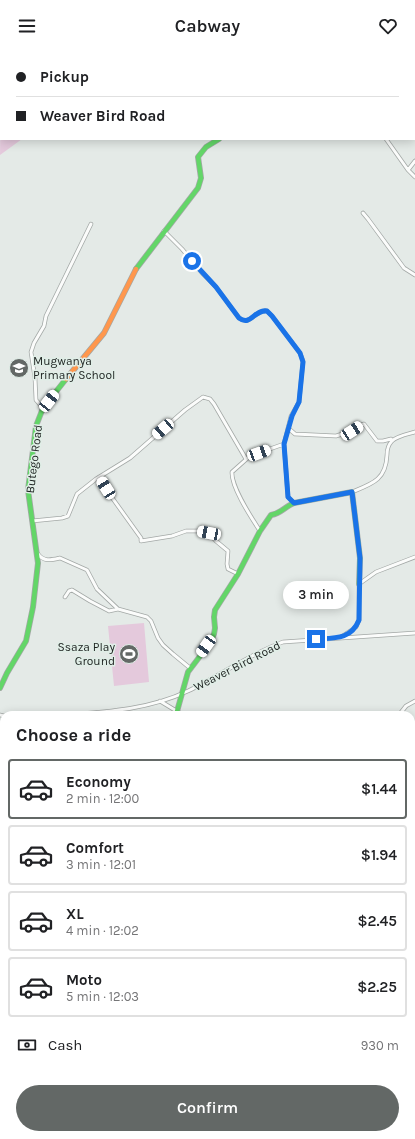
<!DOCTYPE html>
<html lang="en">
<head>
<meta charset="utf-8">
<style>
  :root { --surface:#fff; --page:#f2f2f2; --text:#202124; --muted:#757577; --line:#e0e0e0; --accent:#636866 }
  body { margin:0; font-family:Karla,sans-serif; background:var(--page); color:var(--text); height:100vh; display:flex; flex-direction:column; font-size:15px; white-space:nowrap }
  * { box-sizing:border-box; margin:0 }
  p { font-size:13px; color:var(--muted) }
  .icon { flex:none; width:22px; height:22px; fill:none; stroke:currentColor; stroke-width:2; stroke-linecap:round; stroke-linejoin:round }
  .map { position:relative; flex:1; overflow:hidden }
  .side { position:absolute; left:0px; top:659px; width:415px; height:428px; display:flex; flex-direction:column; background:var(--surface); border-radius:12px 12px 0 0; box-shadow:0 2px 10px #0003 }
  .side>* { flex:none }
  .guide { position:absolute; left:0px; top:0px; width:415px; height:88px; box-shadow:0 2px 10px #0003; display:grid; align-content:center; height:88px; padding:0 16px; background:var(--surface) }
  .end { position:absolute; width:18px; height:18px; margin:-9px; border:5px solid #1a73e8; background:#fff; box-shadow:0 0 0 2px #fff }
  .from { border-radius:50% }
  .bubble { position:absolute; height:28px; border-radius:14px; background:var(--surface); box-shadow:0 2px 10px #0003; font-size:13px; font-weight:600; line-height:28px; text-align:center }
  .car { position:absolute; width:12px; height:24px; margin:-12px -6px; border-radius:5px; box-shadow:0 0 3px 1px #0007; background:linear-gradient(#fff 24%,#345 0 40%,#fff 0 76%,#345 0 86%,#fff 0) }
  .guide b { display:flex; align-items:center; gap:14px; height:38px; font-size:15px }
  .guide b+b { border-top:1px solid var(--line) }
  .guide i { width:10px; height:10px; background:var(--text) }
  ul { padding:0; list-style:none }
  li { display:flex; align-items:center; gap:12px; height:60px; margin:0 8px 6px; padding:0 8px; border:2px solid var(--line); border-radius:4px }
  li div { flex:1 }
  li b { display:block; font-size:15px }
  li em { font-style:normal; font-weight:600 }
  li.current { border-color:var(--accent) }
  li>.icon { width:36px; height:36px; stroke-width:1.5 }
  h2 { padding:0 16px; font-size:18px; line-height:48px }
  .pay { display:flex; align-items:center; gap:10px; height:44px; padding:0 16px; font-size:15px }
  .pay p { margin-inline-start:auto }
  .primary-button { display:flex; gap:8px; margin-top:auto; padding:8px 16px }
  .primary-button a { flex:1; height:46px; border-radius:24px; background:var(--accent); color:#fff; font-size:16px; font-weight:600; line-height:46px; text-align:center }
  header { display:flex; justify-content:space-between; align-items:center; height:52px; padding:0 16px; background:var(--surface); font-size:18px; font-weight:600 }
  .map>svg:first-child { display:block }
  .green { fill:#e4c9dc }
  .lines { fill:none; stroke-linecap:round; stroke-linejoin:round }
  .street-casing { stroke:#a3a8a6; stroke-width:4.5 }
  .fast-casing { stroke:#a3a8a6; stroke-width:6 }
  .slow-casing { stroke:#a3a8a6; stroke-width:6 }
  .street { stroke:#fbfcfb; stroke-width:3 }
  .fast { stroke:#63d668; stroke-width:4.5 }
  .slow { stroke:#ff974d; stroke-width:4.5 }
  .route { stroke:#1a73e8; stroke-width:5 }
  .labels { text-anchor:middle; stroke-width:3; stroke-linejoin:round; paint-order:stroke }
  .poi-label { font-size:12px; fill:#1d2220; stroke:#e0eee7; text-anchor:start }
  .street-label { font-size:12px; fill:#1d2220; stroke:#e0eee7 }
</style>
</head>
<body>
<header><svg class="icon" aria-label="menu" viewBox="0 0 24 24"><path d="M4 6h16M4 12h16M4 18h16"/></svg>Cabway<svg class="icon" aria-label="heart" viewBox="0 0 24 24"><path d="M12 20l-8-8c-3-5 5-10 8-4 3-6 11-1 8 4z"/></svg></header>
<div class="map">
<svg width="415" height="1087" viewBox="0 0 415 1087">
  <rect width="100%" height="100%" fill="#e4eae7"/>
  <path class="green" d="M25,0H145L23,1Z
    M1,17V87H22L0,103Z
    M144,571L149,630L114,634L108,574Z"/>
  <g class="lines">
    <g class="street-casing">
      <path id="street" d="M340,1V0
        M414,39L415,38
        M386,87L408,118L415,125
        M408,118L415,109
        M363,161L368,167L404,216L415,223
        M164,179L182,197L203,222L216,235L239,266C251,275 254,257 267,259L272,264L300,301L303,309L299,350L291,364L284,392L288,445L294,451
        M43,356L36,348L35,326L31,300L34,291L44,274L46,264L91,172
        M288,376L295,382L336,384L352,379L361,373L364,372L377,389H383L391,387L392,389
        M99,425L113,447L141,486V489L172,484L186,479H199L209,481L216,489L228,499L227,512L228,517L238,522
        M352,440C372,432 386,428 387,403C387,398 388,393 392,389C397,384 408,382 415,380
        M32,469L62,466L68,464L77,442L96,427L130,406L185,358L203,345L210,347L214,352L246,407
        M260,479C251,465 231,435 232,420L250,404L284,392
        M38,502C44,510 51,508 60,506L87,518L97,537L118,557
        M65,545L69,539L72,538L90,549L109,559L118,557L147,565L151,569L158,586L163,593L173,602L190,616
        M341,585L356,575L359,568V532L376,520L415,505
        M160,649L183,663
        M0,663L4,664
        M62,663C105,660 148,658 188,639C220,624 249,602 283,590L415,581
        M399,663L406,654L415,649
        M0,714L4,717
        M0,787L4,790
        M0,801L4,796
        M411,808H415
        M0,857L4,858
        M0,935L4,933
        M0,995L4,1001
        M77,1087L81,1083"/>
    </g>
    <g class="fast-casing">
      <path id="fast" d="M136,217L198,136L201,126L198,105L206,95L219,87
        M0,636L7,621L26,589L33,555L38,511L28,438L36,374L43,356L66,327
        M176,663L188,620L210,591L214,582L215,576L214,565L215,558L238,522L260,479L271,463C282,461 284,455 294,451L352,440L360,506L359,532
        M0,778L4,782
        M178,1083L179,1087"/>
    </g>
    <g class="slow-casing">
      <path id="slow" d="M66,327L104,281L136,217"/>
    </g>
    <use href="#street" class="street"/>
    <use href="#fast" class="fast"/>
    <use href="#slow" class="slow"/>
  </g>
  <g class="lines">
    <path class="route" d="M192,209L216,235L239,266C251,275 254,257 267,259L272,264L300,301L303,310L299,350L292,364L284,392L288,445L294,451L352,440L360,506L359,568C351,588 334,586 316,587"/>
  </g>
  <defs>
    <g id="school-disc" transform="scale(1)"><circle r="9.5" fill="#636866" stroke="#e0eee7"/><path d="M0-5L7-2L0 1L-7-2ZM-4 1L0 2.5L4 1V4Q0 6-4 4Z" fill="#fff"/></g>
    <g id="stadium-disc" transform="scale(1)"><circle r="9.5" fill="#636866" stroke="#e0eee7"/><path d="M0-5a6.5 5 0 1 0 0 10a6.5 5 0 1 0 0-10ZM-3.5-1.8h7v3.6h-7Z" fill="#fff"/></g>
  </defs>
  <g fill-rule="evenodd">
    <use href="#school-disc" x="19" y="316"/>
    <use href="#stadium-disc" x="129" y="602"/>
  </g>
  <g class="labels">
    <g class="poi-label">
      <text x="33" y="313">Mugwanya<tspan x="33" dy="14">Primary School</tspan></text>
      <text x="115" y="599" text-anchor="end">Ssaza Play<tspan x="115" dy="14">Ground</tspan></text>
    </g>
    <g class="street-label">
      <text transform="translate(34 407) rotate(-83)" y="4">Butego Road</text>
      <text transform="translate(237 614) rotate(-27)" y="4">Weaver Bird Road</text>
    </g>
  </g>
</svg>
<i class="end from" style="left:192px;top:209px"></i>
<i class="end" style="left:316px;top:587px"></i>
<div class="bubble" style="left:283px;top:529px;width:66px">3 min</div>
<i class="car" style="left:49px;top:349px;rotate:38deg"></i>
<i class="car" style="left:163px;top:377px;rotate:229deg"></i>
<i class="car" style="left:352px;top:379px;rotate:57deg"></i>
<i class="car" style="left:259px;top:401px;rotate:70deg"></i>
<i class="car" style="left:106px;top:436px;rotate:328deg"></i>
<i class="car" style="left:209px;top:481px;rotate:281deg"></i>
<i class="car" style="left:206px;top:594px;rotate:216deg"></i>
<div class="guide">
<b><i class="from"></i>Pickup</b>
<b><i></i>Weaver Bird Road</b>
</div>
<section class="side">
<h2>Choose a ride</h2>
<ul>
<li class="current"><svg class="icon" aria-label="car" viewBox="0 0 24 24"><path d="M5 17H2v-5l4-1 3-4h7l3 4 3 1v5h-3M9 17h6M6 11h13"/><circle cx="7" cy="17" r="2"/><circle cx="17" cy="17" r="2"/></svg><div><b>Economy</b><p>2 min · 12:00</p></div><em>$1.44</em></li>
<li><svg class="icon" aria-label="car" viewBox="0 0 24 24"><path d="M5 17H2v-5l4-1 3-4h7l3 4 3 1v5h-3M9 17h6M6 11h13"/><circle cx="7" cy="17" r="2"/><circle cx="17" cy="17" r="2"/></svg><div><b>Comfort</b><p>3 min · 12:01</p></div><em>$1.94</em></li>
<li><svg class="icon" aria-label="car" viewBox="0 0 24 24"><path d="M5 17H2v-5l4-1 3-4h7l3 4 3 1v5h-3M9 17h6M6 11h13"/><circle cx="7" cy="17" r="2"/><circle cx="17" cy="17" r="2"/></svg><div><b>XL</b><p>4 min · 12:02</p></div><em>$2.45</em></li>
<li><svg class="icon" aria-label="car" viewBox="0 0 24 24"><path d="M5 17H2v-5l4-1 3-4h7l3 4 3 1v5h-3M9 17h6M6 11h13"/><circle cx="7" cy="17" r="2"/><circle cx="17" cy="17" r="2"/></svg><div><b>Moto</b><p>5 min · 12:03</p></div><em>$2.25</em></li>
</ul>
<div class="pay"><svg class="icon" aria-label="cash" viewBox="0 0 24 24"><path d="M3 7h18v10H3z"/><circle cx="12" cy="12" r="2"/></svg>Cash<p>930 m</p></div>
<div class="primary-button"><a>Confirm</a></div>
</section>
</div>
</body>
</html>
